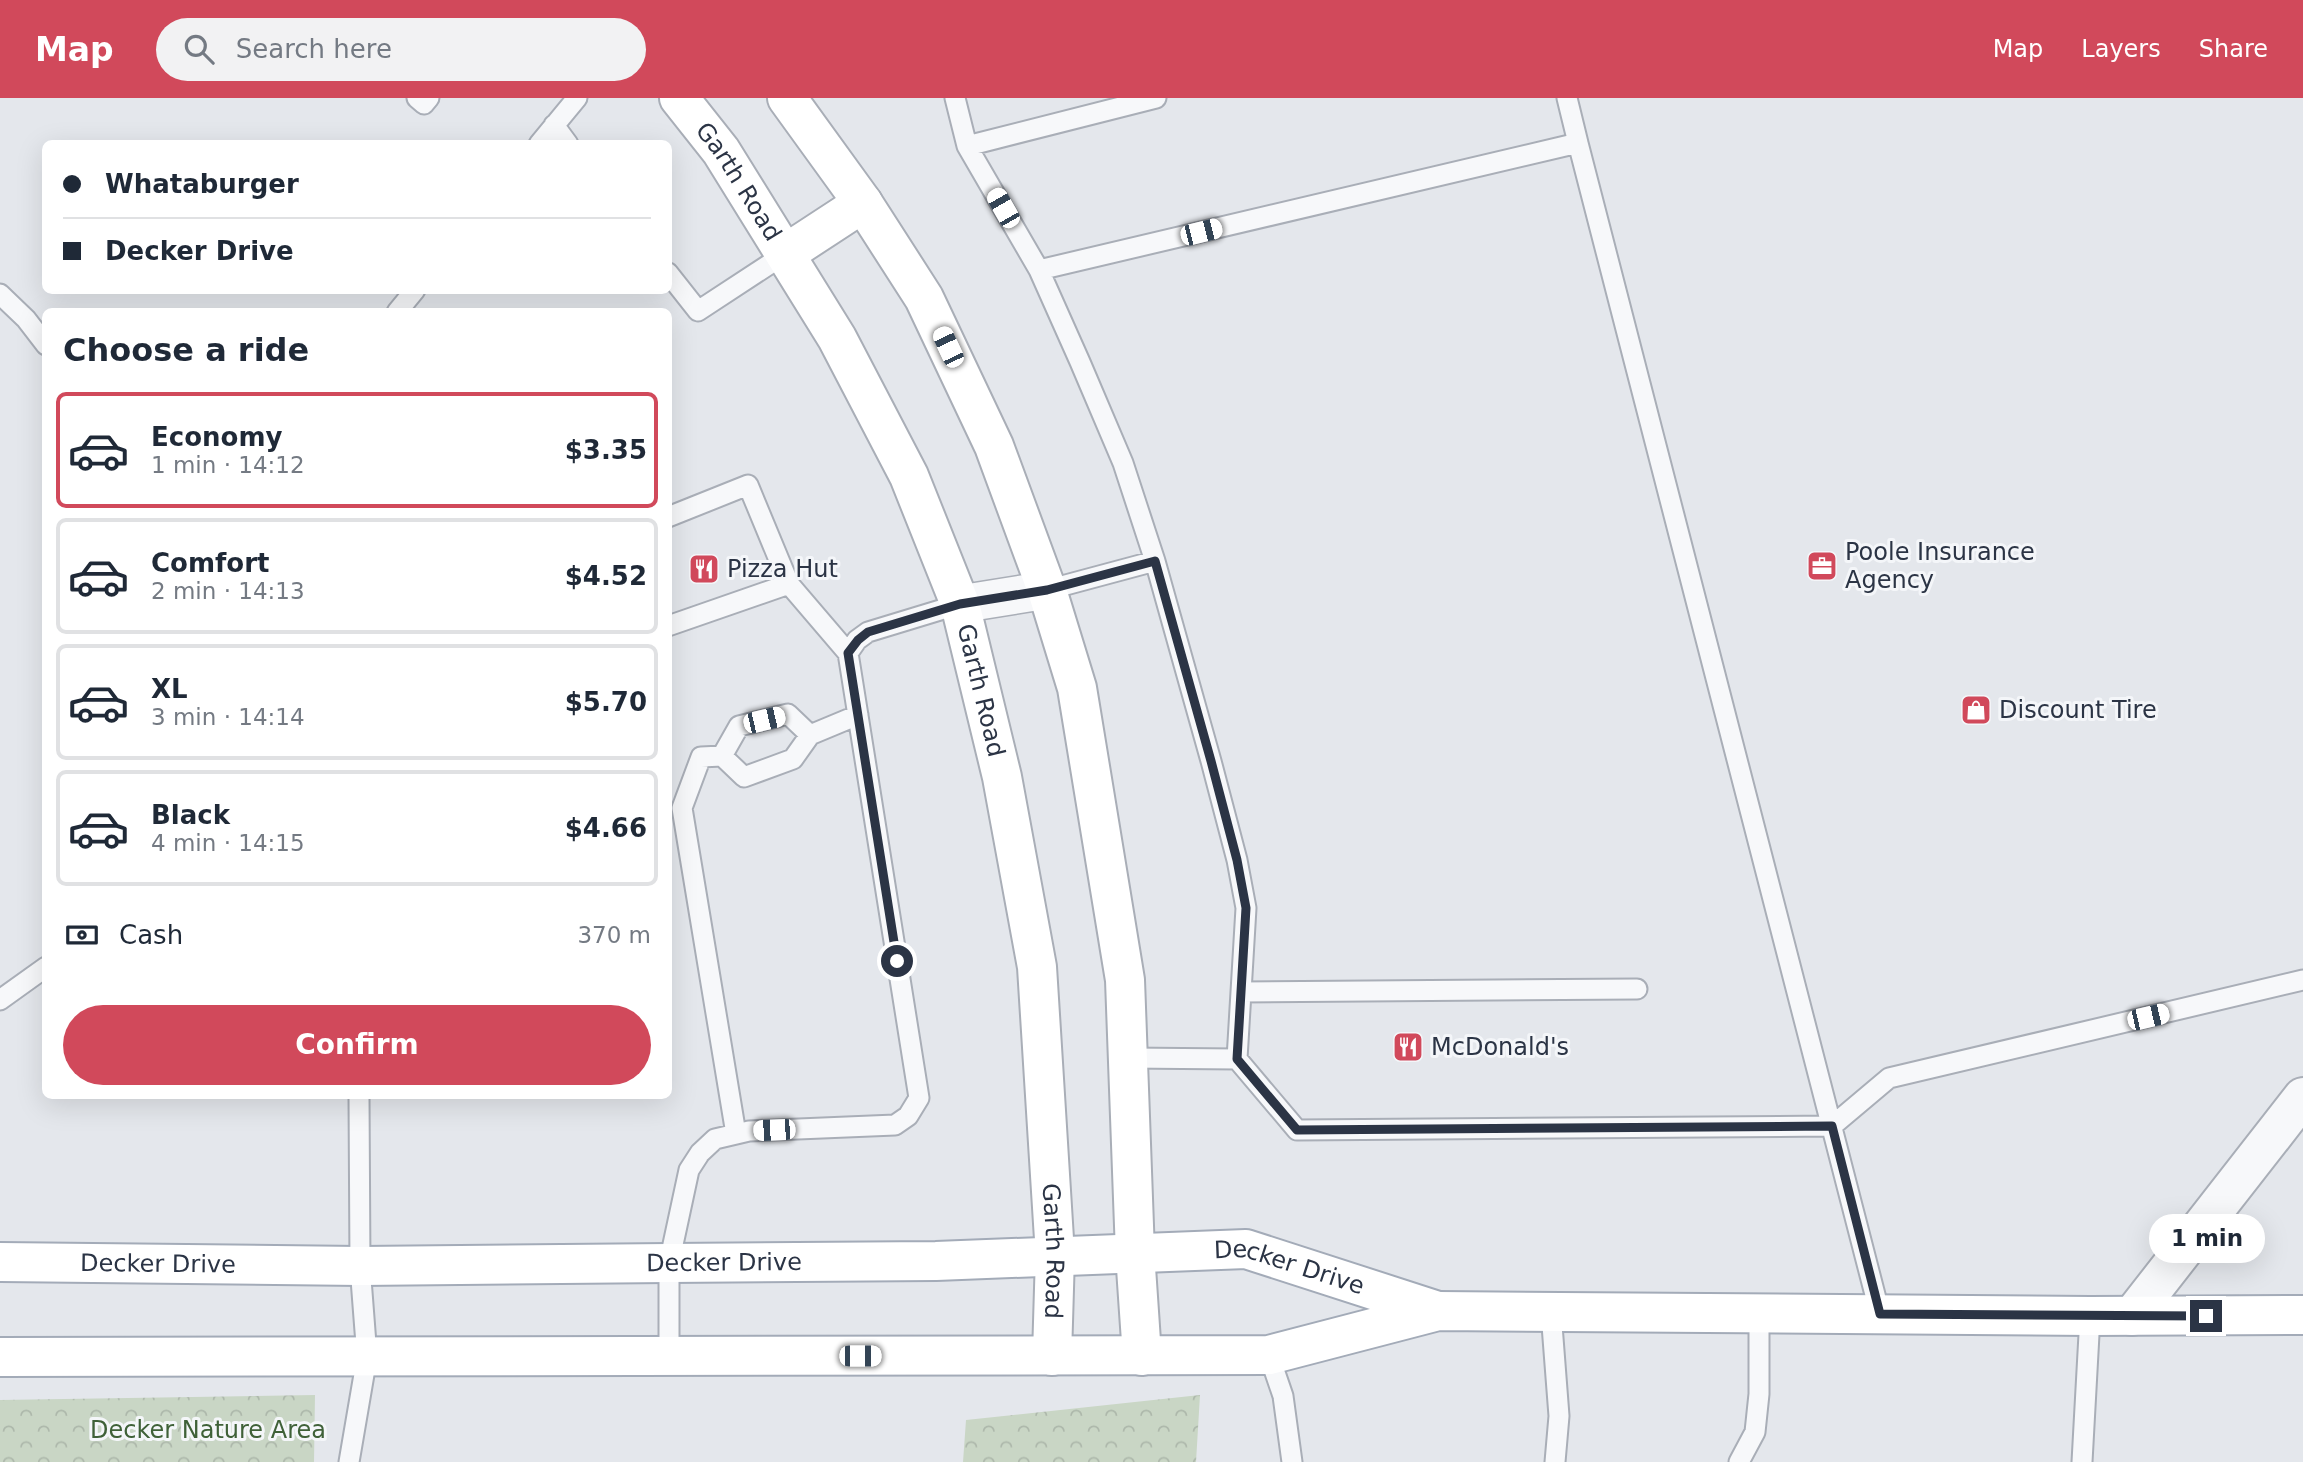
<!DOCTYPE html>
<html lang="en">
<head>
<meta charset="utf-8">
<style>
  :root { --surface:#fff; --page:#f2f2f3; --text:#1f2937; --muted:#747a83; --line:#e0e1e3; --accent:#d1495b }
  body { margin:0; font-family:"DejaVu Sans",sans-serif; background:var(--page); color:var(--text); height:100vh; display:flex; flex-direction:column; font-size:26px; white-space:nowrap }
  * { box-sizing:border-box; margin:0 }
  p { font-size:23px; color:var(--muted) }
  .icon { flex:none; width:38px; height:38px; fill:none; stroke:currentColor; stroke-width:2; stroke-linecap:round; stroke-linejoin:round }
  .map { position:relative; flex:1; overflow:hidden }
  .panel { position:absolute; left:42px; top:210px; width:630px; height:791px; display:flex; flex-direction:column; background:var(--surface); border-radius:10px; box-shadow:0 7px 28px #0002 }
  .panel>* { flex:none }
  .banner { position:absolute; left:42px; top:42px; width:630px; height:154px; border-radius:10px; box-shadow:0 7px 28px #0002; display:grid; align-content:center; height:154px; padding:0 21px; background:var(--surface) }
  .end { position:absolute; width:32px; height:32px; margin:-16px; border:9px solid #2b3445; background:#fff; box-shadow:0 0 0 4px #fff }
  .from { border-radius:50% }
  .bubble { position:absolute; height:49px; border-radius:24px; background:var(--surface); box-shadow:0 7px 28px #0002; font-size:23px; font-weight:800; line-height:49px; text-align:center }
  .car { position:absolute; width:21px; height:42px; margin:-21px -10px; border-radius:9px; box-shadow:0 0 5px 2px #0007; background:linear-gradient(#fff 24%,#345 0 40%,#fff 0 76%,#345 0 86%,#fff 0) }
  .banner b { display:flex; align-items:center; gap:24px; height:66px; font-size:26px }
  .banner b+b { border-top:2px solid var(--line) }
  .banner i { width:18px; height:18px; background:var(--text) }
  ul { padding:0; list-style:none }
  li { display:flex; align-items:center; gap:21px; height:116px; margin:0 14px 10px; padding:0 7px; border:4px solid var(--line); border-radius:10px }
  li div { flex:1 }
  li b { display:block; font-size:26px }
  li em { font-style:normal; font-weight:800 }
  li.selected { border-color:var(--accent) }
  li>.icon { width:63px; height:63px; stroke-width:1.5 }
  h2 { padding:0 21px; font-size:32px; line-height:84px }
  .pay { display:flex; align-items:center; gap:18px; height:77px; padding:0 21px; font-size:26px }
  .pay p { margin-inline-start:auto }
  .cta { display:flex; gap:14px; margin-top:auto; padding:14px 21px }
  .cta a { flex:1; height:80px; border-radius:42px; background:var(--accent); color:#fff; font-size:28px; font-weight:800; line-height:80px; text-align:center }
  header { display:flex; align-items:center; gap:42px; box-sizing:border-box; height:98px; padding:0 35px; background:var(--accent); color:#fff }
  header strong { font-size:33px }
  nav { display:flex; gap:38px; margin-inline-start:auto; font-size:24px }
  .search { width:490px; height:63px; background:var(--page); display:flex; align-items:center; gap:18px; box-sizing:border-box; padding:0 24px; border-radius:38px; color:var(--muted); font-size:26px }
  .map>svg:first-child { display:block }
  .forest { fill:url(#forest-crowns) }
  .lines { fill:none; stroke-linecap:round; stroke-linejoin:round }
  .service-casing { stroke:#a9aeb7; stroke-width:23 }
  .minor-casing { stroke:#a9aeb7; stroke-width:40 }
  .tertiary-casing { stroke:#a9aeb7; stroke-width:42 }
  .secondary-casing { stroke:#a9aeb7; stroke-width:42 }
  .primary-casing { stroke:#a3abb8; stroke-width:42 }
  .service { stroke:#f7f8fa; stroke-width:19 }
  .minor { stroke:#f7f8fa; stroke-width:37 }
  .tertiary { stroke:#f7f8fa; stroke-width:38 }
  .secondary { stroke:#fff; stroke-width:38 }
  .primary { stroke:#fff; stroke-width:38 }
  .route { stroke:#2b3445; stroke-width:9 }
  .labels { text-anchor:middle; stroke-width:6; stroke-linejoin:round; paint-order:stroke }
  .street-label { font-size:24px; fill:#2b3445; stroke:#f4f6f9 }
  .poi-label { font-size:24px; fill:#2b3445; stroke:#f4f6f9; text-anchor:start }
  .park-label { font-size:24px; fill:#3f6138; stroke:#f4f6f9 }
</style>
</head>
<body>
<header>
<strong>Map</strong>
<div class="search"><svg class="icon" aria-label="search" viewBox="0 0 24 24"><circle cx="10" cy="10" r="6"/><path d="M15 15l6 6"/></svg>Search here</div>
<nav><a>Map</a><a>Layers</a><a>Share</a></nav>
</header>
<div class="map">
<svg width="2303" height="1364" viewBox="0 0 2303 1364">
  <defs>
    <pattern id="forest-crowns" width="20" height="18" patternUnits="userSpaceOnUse" patternTransform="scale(1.75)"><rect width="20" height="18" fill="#c9d6c5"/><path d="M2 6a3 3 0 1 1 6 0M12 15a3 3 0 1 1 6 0" fill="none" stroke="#adb8ab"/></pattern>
  </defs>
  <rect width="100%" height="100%" fill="#e4e7ec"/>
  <path class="forest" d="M315,1297L314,1364H0V1302Z
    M1200,1297L1196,1364H963L966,1322Z"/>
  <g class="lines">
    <g class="service-casing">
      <path id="service" d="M417,0L424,6L429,0
        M955,0L967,48L1039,172L1080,264L1123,365L1155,463L1211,663L1237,762L1246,810L1237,961
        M1567,0L1578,45
        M554,27L568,46
        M539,46L577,0
        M967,48L1156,0
        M1039,172L1578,45L1880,1216
        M668,175L698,213L785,156
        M0,196L26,221L46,247
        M397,214L415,192
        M668,419L748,387L789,486L848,555
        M1047,492L1155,463
        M668,528L789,486
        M722,658L739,628L788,616L810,637
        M1242,894L1637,891
        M0,902L46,869
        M1128,960L1237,961L1297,1032L1832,1028L1889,980L2303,882
        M736,1036L682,710L701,659L722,658L744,679L793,661L810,637L858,617
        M1551,1214L1559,1318L1555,1364
        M1269,1257L1283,1298L1292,1364
        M669,1259V1165L689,1072L700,1055L715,1041L749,1033L895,1027L908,1018L919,1000L848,555L857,542L868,534L960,506
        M349,1364L367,1259L360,1168L359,998
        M1739,1364L1755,1334L1759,1296V1215
        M2082,1364L2090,1218"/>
    </g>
    <g class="minor-casing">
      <path id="minor" d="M960,506L1047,492"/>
    </g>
    <g class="tertiary-casing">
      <path id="tertiary" d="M2132,1218L2303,999"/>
    </g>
    <g class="secondary-casing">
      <g id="secondary">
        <path id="s1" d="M679,0L721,53L837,240L909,378L960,506L1002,679L1037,869L1055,1157L1052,1258"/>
        <path d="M787,0L863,105L924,200L994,348L1047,492L1077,590L1125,882L1135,1155L1142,1258"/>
        <path d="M785,156L863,105"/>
      </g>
    </g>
    <g class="primary-casing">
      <g id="primary">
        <path id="s2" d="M0,1164L360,1168L669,1165L936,1163L1246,1151L1438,1213"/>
        <path d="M0,1259L1269,1257L1438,1213L2090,1218L2303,1217"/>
      </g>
    </g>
    <use href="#service" class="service"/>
    <use href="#minor" class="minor"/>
    <use href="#tertiary" class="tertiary"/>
    <use href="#secondary" class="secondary"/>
    <use href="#primary" class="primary"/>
  </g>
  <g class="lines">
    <path class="route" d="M897,863L848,555L858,542L868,534L960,506L1047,492L1155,463L1211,663L1237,762L1246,810L1237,961L1297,1032L1832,1028L1880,1216L2206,1218"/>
  </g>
  <defs>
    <g id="office-square" transform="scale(1.575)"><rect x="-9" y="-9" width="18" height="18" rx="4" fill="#d1495b" stroke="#f4f6f9"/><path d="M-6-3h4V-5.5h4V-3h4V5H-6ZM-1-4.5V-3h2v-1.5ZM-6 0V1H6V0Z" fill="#fff"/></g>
    <g id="restaurant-square" transform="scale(1.575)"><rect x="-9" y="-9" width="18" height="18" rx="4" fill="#d1495b" stroke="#f4f6f9"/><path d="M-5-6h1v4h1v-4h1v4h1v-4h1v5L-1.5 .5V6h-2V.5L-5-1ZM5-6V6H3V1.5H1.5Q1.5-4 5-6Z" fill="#fff"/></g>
    <g id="shop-square" transform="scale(1.575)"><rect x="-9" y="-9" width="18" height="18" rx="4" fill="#d1495b" stroke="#f4f6f9"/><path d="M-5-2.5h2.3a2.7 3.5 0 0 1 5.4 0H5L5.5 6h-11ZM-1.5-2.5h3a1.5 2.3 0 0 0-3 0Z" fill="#fff"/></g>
  </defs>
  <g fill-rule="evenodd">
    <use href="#office-square" x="1822" y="468"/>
    <use href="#restaurant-square" x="704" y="471"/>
    <use href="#shop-square" x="1976" y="612"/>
    <use href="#restaurant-square" x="1408" y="949"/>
  </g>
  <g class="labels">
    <g class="street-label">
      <text dy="8" stroke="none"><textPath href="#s1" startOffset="103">Garth Road</textPath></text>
      <text dy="8" stroke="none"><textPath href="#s1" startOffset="670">Garth Road</textPath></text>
      <text dy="8" stroke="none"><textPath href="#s1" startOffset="1237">Garth Road</textPath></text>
      <text dy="8" stroke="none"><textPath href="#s2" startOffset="724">Decker Drive</textPath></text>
      <text dy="8" stroke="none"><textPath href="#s2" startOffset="158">Decker Drive</textPath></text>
      <text dy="8" stroke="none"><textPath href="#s2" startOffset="1292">Decker Drive</textPath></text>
    </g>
    <g class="poi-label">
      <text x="1845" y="462">Poole Insurance<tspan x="1845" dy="28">Agency</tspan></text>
      <text x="727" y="479">Pizza Hut</text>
      <text x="1999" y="620">Discount Tire</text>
      <text x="1431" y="957">McDonald's</text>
    </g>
    <g class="park-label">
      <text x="208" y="1340">Decker Nature Area</text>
    </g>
  </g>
</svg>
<i class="end from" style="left:897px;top:863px"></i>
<i class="end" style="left:2206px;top:1218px"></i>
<div class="bubble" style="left:2149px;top:1116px;width:116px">1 min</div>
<i class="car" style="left:1003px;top:110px;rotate:330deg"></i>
<i class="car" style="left:1201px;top:134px;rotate:76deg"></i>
<i class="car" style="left:948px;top:249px;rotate:335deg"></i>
<i class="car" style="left:764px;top:622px;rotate:77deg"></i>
<i class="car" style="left:2148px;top:919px;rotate:77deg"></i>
<i class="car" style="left:774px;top:1032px;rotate:268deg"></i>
<i class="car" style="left:860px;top:1258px;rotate:90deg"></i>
<div class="banner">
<b><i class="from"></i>Whataburger</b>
<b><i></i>Decker Drive</b>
</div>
<section class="panel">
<h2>Choose a ride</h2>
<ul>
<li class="selected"><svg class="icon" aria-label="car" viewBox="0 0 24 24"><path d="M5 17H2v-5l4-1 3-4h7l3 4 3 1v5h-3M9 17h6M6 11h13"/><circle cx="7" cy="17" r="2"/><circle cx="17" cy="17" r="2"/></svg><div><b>Economy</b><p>1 min · 14:12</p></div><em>$3.35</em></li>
<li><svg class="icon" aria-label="car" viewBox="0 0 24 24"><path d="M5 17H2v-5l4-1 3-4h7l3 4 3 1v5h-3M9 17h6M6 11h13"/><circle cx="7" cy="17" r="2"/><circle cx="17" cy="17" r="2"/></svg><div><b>Comfort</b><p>2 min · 14:13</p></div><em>$4.52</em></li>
<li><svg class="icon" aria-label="car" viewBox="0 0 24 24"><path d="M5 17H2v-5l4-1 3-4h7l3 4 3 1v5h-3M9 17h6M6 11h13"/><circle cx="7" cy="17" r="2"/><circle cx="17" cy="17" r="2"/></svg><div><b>XL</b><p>3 min · 14:14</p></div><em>$5.70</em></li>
<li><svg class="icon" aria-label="car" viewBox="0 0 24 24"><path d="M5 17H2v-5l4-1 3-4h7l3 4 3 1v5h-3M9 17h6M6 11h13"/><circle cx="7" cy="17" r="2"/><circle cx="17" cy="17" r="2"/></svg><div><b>Black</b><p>4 min · 14:15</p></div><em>$4.66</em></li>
</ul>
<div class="pay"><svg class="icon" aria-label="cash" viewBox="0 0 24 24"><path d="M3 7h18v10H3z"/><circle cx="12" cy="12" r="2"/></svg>Cash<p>370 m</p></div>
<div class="cta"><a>Confirm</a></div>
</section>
</div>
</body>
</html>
